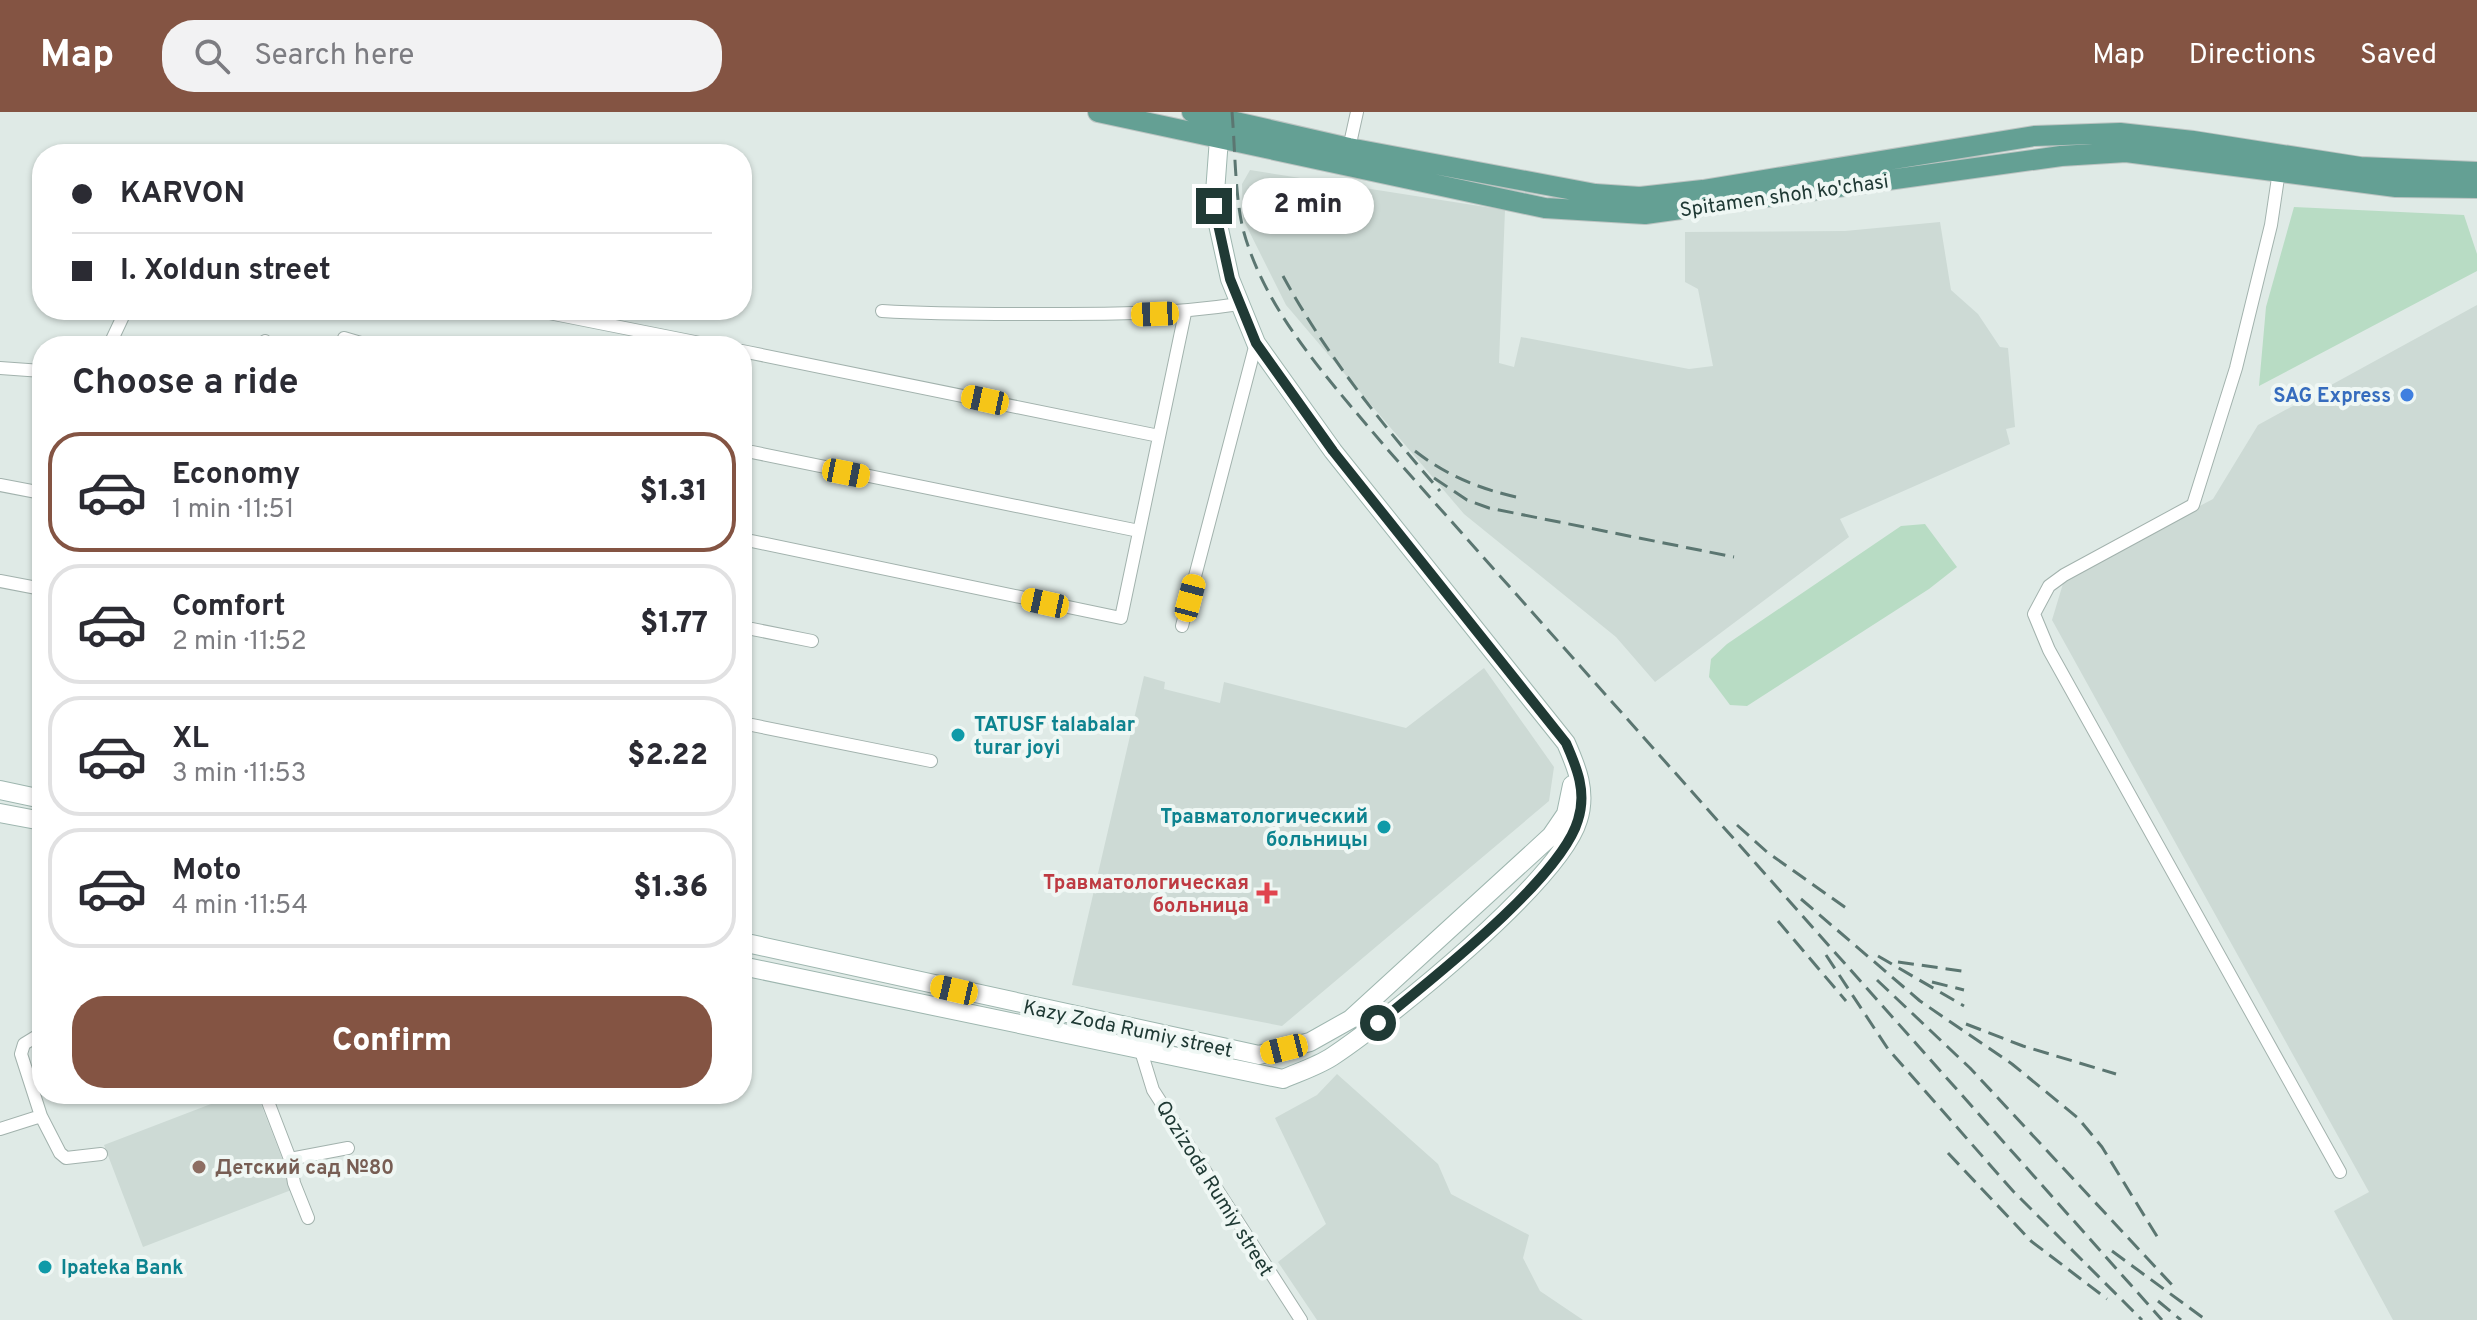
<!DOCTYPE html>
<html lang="en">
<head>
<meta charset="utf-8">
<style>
  :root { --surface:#fff; --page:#f2f2f3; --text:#2b2b33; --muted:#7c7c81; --line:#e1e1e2; --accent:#845443 }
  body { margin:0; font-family:Overpass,sans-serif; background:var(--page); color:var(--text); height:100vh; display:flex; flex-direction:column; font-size:30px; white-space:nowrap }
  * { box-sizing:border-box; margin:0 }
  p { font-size:26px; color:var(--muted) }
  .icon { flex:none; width:44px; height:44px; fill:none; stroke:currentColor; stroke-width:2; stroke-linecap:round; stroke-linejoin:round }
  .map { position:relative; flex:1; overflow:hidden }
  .side { position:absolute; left:32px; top:224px; width:720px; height:768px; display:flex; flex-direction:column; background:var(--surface); border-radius:32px; box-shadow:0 2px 6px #0004 }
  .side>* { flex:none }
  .banner { position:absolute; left:32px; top:32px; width:720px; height:176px; border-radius:32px; box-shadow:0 2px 6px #0004; display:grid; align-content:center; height:176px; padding:0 40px; background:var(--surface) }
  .end { position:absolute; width:36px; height:36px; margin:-18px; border:10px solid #203a35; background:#fff; box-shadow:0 0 0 4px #fff }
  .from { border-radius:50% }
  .bubble { position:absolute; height:56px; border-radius:28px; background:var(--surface); box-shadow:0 2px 6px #0004; font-size:26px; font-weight:800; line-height:56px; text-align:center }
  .car { position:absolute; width:24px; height:48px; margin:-24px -12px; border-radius:10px; box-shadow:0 0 6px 2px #0007; background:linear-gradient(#f5c518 24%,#345 0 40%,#f5c518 0 76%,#345 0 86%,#f5c518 0) }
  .banner b { display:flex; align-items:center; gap:28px; height:76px; font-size:30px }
  .banner b+b { border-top:2px solid var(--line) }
  .banner i { width:20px; height:20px; background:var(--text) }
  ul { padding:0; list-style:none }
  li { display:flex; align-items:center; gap:24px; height:120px; margin:0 16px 12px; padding:0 24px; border:4px solid var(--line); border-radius:32px }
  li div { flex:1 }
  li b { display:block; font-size:30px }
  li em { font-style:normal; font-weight:800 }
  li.on { border-color:var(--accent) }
  li>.icon { width:72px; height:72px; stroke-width:1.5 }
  h2 { padding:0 40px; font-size:36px; line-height:96px }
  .cta { display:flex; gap:16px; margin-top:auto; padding:16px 40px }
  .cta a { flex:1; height:92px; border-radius:32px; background:var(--accent); color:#fff; font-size:32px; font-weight:800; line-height:92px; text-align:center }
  header { display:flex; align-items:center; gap:48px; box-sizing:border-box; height:112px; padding:0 40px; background:var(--accent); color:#fff }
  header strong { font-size:38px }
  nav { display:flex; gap:44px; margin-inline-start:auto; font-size:28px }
  .search { width:560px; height:72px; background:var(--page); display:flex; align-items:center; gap:20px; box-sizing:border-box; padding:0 28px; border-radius:32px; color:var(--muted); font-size:30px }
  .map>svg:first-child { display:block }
  .built { fill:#cddad5 }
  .green { fill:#b8dcc4 }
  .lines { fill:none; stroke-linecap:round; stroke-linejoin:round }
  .street-casing { stroke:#a2b2ad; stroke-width:14 }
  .secondary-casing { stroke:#9eb6af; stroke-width:20 }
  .primary-casing { stroke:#bcc4c2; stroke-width:22 }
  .street { stroke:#fff; stroke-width:12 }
  .secondary { stroke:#fff; stroke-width:18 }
  .primary { stroke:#64a094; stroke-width:20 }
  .rail { stroke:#5b7671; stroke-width:3; stroke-dasharray:16 8; stroke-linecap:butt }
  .route { stroke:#203a35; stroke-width:10 }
  .shop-dot { fill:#3f7fe0; stroke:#eff7f4; stroke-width:3 }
  .culture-dot { fill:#0f9aa8; stroke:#eff7f4; stroke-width:3 }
  .health-dot { fill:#e0444e; stroke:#eff7f4; stroke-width:3 }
  .education-dot { fill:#8d6e63; stroke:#eff7f4; stroke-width:3 }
  .labels { text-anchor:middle; stroke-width:8; stroke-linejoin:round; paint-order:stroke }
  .street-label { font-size:20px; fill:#203a35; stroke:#eff7f4 }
  .shop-label { font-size:20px; font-weight:bold; fill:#366cbe; stroke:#eff7f4; text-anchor:end }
  .culture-label { font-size:20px; font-weight:bold; fill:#0d838f; stroke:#eff7f4; text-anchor:start }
  .health-label { font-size:20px; font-weight:bold; fill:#be3a42; stroke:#eff7f4; text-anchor:end }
  .education-label { font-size:20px; font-weight:bold; fill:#785e54; stroke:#eff7f4; text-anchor:start }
</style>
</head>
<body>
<header>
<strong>Map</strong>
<div class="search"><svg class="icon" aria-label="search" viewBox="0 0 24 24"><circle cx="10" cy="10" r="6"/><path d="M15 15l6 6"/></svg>Search here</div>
<nav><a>Map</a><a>Directions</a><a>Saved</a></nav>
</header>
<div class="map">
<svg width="2477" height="1208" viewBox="0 0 2477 1208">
  <rect width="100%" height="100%" fill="#dfeae6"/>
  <path class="built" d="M1250,58L1505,98L1499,251L1514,255L1521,225L1689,257L1713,254L1698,177L1685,170V120L1845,119L1940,110L1951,178L1978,202L2000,235L2008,236L2015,315L2006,317L2010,332L1840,407L1849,425L1655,570L1616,525L1464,402L1286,193L1243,107L1242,72Z
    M2477,193V1208H2393L2334,1099L2369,1080L2052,508L2065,465L2213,387L2258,313Z
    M1484,556L1554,655L1549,689L1282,914L1072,873L1144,564L1165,570L1164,577L1220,591L1224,570L1406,616Z
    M1337,962L1438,1052L1451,1082L1529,1123L1523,1146L1540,1179L1583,1208H1317L1278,1150L1326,1112L1275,1006L1317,983Z
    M237,982H257L294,1077L143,1135L104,1033Z"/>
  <path class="green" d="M2294,95L2464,103L2477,142V159L2259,274L2266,195Z
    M1925,412L1957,455L1929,477L1747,594L1730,593L1709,565L1711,547L1727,532L1901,414Z"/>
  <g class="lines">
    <g class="street-casing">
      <path id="street" d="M1349,36L1357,0
        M2279,59L2271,113L2236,256L2193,393L2064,463L2049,474L2034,502L2049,538L2340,1060
        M534,198L715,234
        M882,199C931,202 980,202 1029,202C1100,202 1168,203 1239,192
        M344,226L371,234
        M109,234L125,200
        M262,234L265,229
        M742,239L1159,324
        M0,256L42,259
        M742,338L1139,419
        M0,373L42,381
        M742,427L1121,506L1185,201
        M0,469L42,477
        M1182,514L1256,231
        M742,515L812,529
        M742,611L931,649
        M1141,939L1153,978L1301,1208
        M265,982L290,1047L348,1036
        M41,1004L60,1041L66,1046L101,1042
        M0,1017L41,1004L21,942L24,932L42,921
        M290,1047L294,1071L308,1106"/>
    </g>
    <g class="secondary-casing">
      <path id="secondary" d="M0,678L42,687
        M0,701L42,709
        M742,830L1259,943L1310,930L1351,907L1551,724L1566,702L1572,673
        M742,854L1283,967C1299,960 1318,954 1333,944C1390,906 1560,769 1578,708C1587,680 1577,656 1566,631L1333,339L1256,231L1230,167L1214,94L1220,13"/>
    </g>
    <g class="primary-casing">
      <path id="primary" d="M1098,0L1545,96L1645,102L2061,44L2126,40L2396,75L2477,76
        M1192,0L1349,36L1595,82L1640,85L1703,78L2034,24L2120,21L2193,29L2360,55L2477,60"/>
    </g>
    <use href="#street" class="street"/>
    <use href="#secondary" class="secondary"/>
    <use href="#primary" class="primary"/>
    <path class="rail" d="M1232,0C1235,34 1235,85 1243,117C1265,201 1333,272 1387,337L2162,1208
      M1283,164C1326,243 1381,311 1440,379
      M1415,339C1446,363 1477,376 1516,385
      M1434,366L1467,388L1489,396L1734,445
      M1737,713L1767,740L1846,796
      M1801,787L1920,889L2012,952L2078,1006L2102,1035L2158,1126
      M1778,809L1846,889
      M1826,843L1888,937L2013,1079L2142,1208
      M1878,844L1964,894
      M1898,850L1962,859
      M1877,868L1970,956L2173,1174
      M1932,870L1964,878
      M1966,912L2023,934L2116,962
      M1948,1041L2031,1129L2107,1187
      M2112,1139L2206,1208
      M2158,1189L2181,1208"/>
  </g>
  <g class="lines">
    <path class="route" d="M1214,94L1230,167L1256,231L1333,339L1566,631C1577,656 1587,680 1578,708C1561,767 1429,869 1378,911"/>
  </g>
  <circle class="shop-dot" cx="2407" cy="283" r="8"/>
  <g class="culture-dot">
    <circle cx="958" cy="623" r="8"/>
    <circle cx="1384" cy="715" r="8"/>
    <circle cx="45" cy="1155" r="8"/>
  </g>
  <path class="health-dot" d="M1263 769h8v8h8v8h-8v8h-8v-8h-8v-8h8z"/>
  <circle class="education-dot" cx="199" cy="1055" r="8"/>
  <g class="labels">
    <g class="street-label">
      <text transform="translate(1784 83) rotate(-8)" y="7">Spitamen shoh ko'chasi</text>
      <text transform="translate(1128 916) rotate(12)" y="7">Kazy Zoda Rumiy street</text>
      <text transform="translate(1215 1076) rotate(58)" y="7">Qozizoda Rumiy street</text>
    </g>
    <g class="shop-label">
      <text x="2391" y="290">SAG Express</text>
    </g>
    <g class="culture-label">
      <text x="974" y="619">TATUSF talabalar<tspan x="974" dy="23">turar joyi</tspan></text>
      <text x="1368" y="711" text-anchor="end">Травматологический<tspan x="1368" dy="23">больницы</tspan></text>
      <text x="61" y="1162">Ipateka Bank</text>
    </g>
    <g class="health-label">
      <text x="1249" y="777">Травматологическая<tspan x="1249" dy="23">больница</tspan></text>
    </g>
    <g class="education-label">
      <text x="215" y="1062">Детский сад №80</text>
    </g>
  </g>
</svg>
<i class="end from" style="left:1378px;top:911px"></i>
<i class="end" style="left:1214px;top:94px"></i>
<div class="bubble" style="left:1242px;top:66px;width:132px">2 min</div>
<i class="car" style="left:1155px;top:202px;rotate:268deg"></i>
<i class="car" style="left:985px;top:288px;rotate:282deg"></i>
<i class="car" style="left:846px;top:361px;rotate:101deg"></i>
<i class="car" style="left:1190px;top:486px;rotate:15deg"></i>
<i class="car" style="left:1045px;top:491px;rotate:282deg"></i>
<i class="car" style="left:954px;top:878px;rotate:283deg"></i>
<i class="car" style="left:1284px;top:937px;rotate:256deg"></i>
<div class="banner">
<b><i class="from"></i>KARVON</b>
<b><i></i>I. Xoldun street</b>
</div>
<section class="side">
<h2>Choose a ride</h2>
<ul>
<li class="on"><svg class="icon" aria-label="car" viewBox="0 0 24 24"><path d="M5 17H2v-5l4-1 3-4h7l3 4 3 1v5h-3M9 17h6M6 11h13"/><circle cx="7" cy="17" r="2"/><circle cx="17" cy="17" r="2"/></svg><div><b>Economy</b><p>1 min · 11:51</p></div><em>$1.31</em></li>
<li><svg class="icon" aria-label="car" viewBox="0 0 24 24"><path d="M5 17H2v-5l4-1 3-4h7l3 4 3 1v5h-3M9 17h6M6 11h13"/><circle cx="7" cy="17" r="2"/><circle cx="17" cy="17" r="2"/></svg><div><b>Comfort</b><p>2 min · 11:52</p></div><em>$1.77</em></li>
<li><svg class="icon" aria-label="car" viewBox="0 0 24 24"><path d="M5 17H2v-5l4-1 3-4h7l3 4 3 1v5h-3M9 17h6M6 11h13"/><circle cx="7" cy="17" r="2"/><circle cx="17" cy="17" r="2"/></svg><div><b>XL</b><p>3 min · 11:53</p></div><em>$2.22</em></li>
<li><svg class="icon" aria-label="car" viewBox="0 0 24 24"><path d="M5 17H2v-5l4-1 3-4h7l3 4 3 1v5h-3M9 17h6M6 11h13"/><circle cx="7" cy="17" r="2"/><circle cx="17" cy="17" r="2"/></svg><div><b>Moto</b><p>4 min · 11:54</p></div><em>$1.36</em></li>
</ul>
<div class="cta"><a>Confirm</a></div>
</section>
</div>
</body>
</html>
